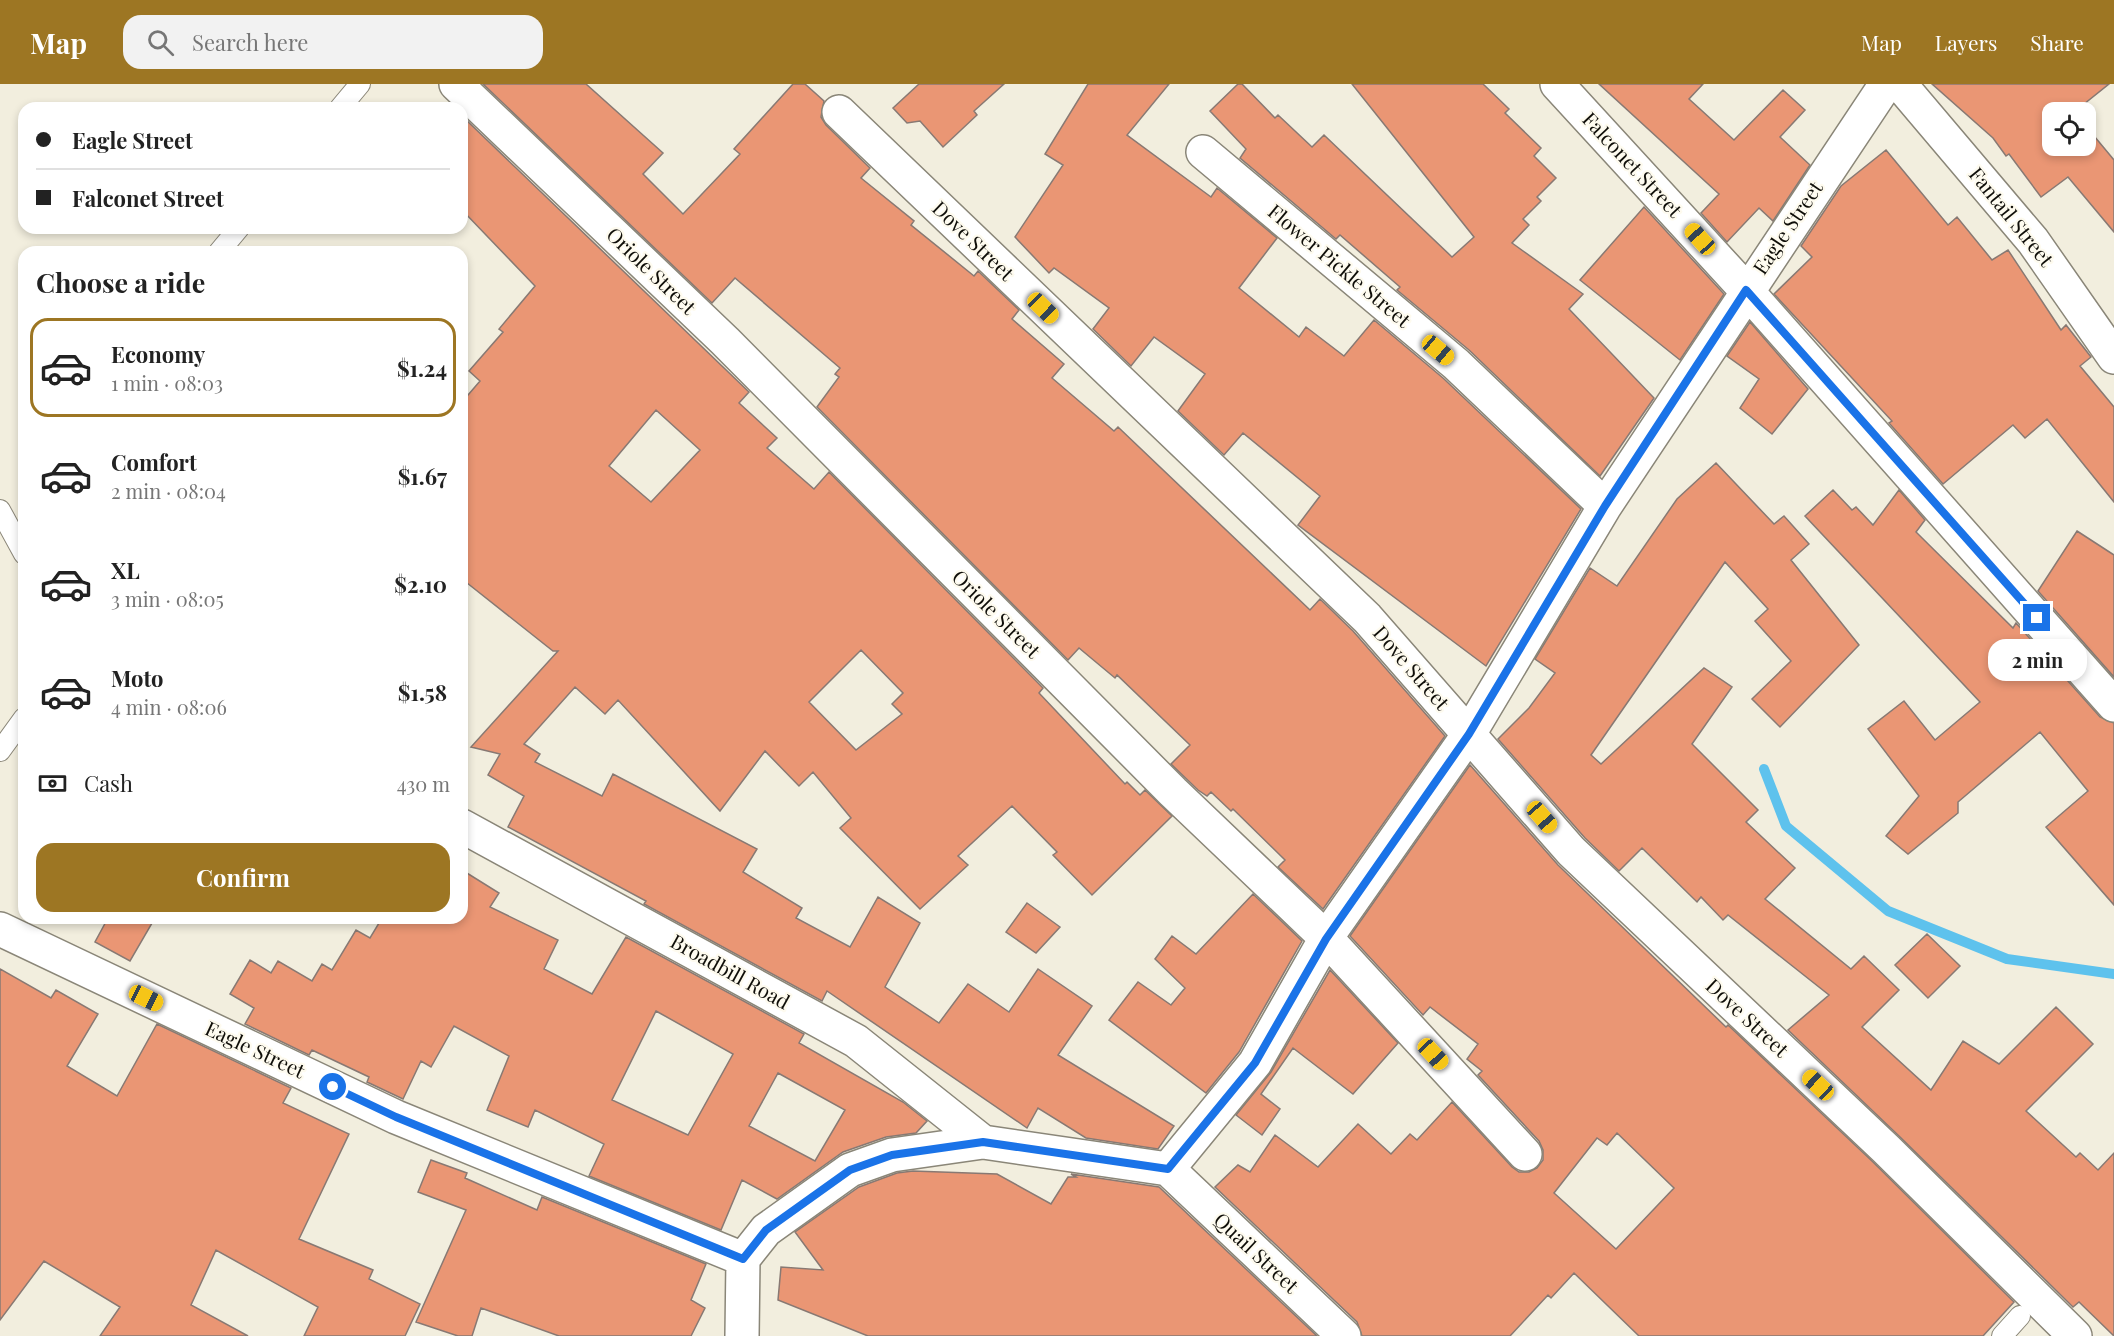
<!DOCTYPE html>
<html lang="en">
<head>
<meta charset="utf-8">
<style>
  :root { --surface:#fff; --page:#f2f2f2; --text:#222; --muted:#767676; --line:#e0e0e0; --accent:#9d7623 }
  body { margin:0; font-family:"Playfair Display",serif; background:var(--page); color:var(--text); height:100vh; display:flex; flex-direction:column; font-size:22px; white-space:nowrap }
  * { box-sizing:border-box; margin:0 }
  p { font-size:20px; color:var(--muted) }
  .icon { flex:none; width:33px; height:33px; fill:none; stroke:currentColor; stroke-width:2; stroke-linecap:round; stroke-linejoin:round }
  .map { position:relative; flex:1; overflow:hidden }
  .details { position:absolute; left:18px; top:162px; width:450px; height:678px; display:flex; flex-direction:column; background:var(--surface); border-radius:18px; box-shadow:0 3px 9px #0003 }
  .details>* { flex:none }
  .guide { position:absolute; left:18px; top:18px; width:450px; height:132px; border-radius:18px; box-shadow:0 3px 9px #0003; display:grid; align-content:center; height:132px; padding:0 18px; background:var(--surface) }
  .tools { position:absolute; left:2042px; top:18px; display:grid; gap:12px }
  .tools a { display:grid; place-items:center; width:54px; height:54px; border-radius:12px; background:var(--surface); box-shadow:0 3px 9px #0003; font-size:30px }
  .end { position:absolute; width:27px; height:27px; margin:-14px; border:8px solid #1a73e8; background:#fff; box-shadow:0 0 0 3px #fff }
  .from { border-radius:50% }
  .bubble { position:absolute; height:42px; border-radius:18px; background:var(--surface); box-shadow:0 3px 9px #0003; font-size:20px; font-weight:700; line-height:42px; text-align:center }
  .car { position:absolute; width:18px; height:36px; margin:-18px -9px; border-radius:8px; box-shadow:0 0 4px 2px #0007; background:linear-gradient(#f5c518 24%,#345 0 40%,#f5c518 0 76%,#345 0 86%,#f5c518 0) }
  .guide b { display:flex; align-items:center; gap:21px; height:57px; font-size:22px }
  .guide b+b { border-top:2px solid var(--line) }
  .guide i { width:15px; height:15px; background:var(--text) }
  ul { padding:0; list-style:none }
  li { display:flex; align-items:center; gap:18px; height:99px; margin:0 12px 9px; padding:0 6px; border:3px solid transparent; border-radius:18px }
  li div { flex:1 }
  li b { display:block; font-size:22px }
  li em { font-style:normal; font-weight:700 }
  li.active { border-color:var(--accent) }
  li>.icon { width:54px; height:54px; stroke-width:1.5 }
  h2 { padding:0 18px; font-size:27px; line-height:72px }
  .pay { display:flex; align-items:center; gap:15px; height:66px; padding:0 18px; font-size:22px }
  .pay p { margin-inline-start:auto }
  .button { display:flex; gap:12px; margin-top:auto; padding:12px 18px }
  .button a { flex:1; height:69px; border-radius:18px; background:var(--accent); color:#fff; font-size:24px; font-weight:700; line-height:69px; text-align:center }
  header { display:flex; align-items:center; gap:36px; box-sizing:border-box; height:84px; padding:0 30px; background:var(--accent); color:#fff }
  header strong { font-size:28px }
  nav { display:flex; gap:33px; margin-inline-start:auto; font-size:21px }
  .search { width:420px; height:54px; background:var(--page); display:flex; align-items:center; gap:15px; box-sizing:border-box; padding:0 21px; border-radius:18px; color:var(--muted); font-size:22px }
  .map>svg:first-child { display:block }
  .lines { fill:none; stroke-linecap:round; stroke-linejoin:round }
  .stream { stroke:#5ec2ed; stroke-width:10 }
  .building { fill:#ea9674; stroke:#887973; stroke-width:1.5; fill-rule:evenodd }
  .lane-casing { stroke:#8a8678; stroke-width:22 }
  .street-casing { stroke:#8a8678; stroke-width:36 }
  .lane { stroke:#fff; stroke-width:20 }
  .street { stroke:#fff; stroke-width:33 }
  .route { stroke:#1a73e8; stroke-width:8 }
  .labels { text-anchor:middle; stroke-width:4.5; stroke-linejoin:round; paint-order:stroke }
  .street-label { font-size:20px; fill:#0f0e09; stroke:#fefbef }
</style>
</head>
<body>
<header>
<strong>Map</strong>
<div class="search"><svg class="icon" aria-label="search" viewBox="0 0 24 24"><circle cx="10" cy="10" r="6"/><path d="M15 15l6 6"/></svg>Search here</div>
<nav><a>Map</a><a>Layers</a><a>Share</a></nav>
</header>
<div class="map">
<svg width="2114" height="1252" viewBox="0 0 2114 1252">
  <rect width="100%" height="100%" fill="#f2eede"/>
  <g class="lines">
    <path class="stream" d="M1764,685L1786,742L1888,827L2007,875L2114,890"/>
  </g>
  <path class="building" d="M483,0H586L663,69L643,90L683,130L740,70L734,65L793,0H805L824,17L821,33L826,41L870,84L861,94L914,137L911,141L974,192L978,187L1019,226L1012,235L1064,280L1052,294L1114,347L1118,343L1310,526L1320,515L1353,547L1445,652L1323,825L1278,783L1285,776L1233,725L1231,727L1211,708L1207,712L1198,706L1171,680L1190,661L1117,591L1115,594L1079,564L1068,576L817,323L839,293L835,290L840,284L735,194L712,219Z
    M919,0H1004L974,27L977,31L943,63L920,37L907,39L893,24Z
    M1088,0H1169L1127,51L1211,113L1217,104L1277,154L1239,204L1299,253L1306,243L1344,272L1374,236L1443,294L1581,425L1486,582L1298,441L1320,412L1243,349L1224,371L1178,327L1205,290L1154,253L1131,282L1093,245L1109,224L1054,184L1049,189L1015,153L1063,81L1045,70Z
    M1238,0H1242L1275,34L1278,31L1312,63L1324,51L1452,173L1474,153L1352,0H1483L1509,25L1505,29L1541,64L1534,72L1556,94L1537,113L1541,117L1523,135L1529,141L1512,159L1583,210L1569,225L1654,314L1600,392L1469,266L1397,206L1400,203L1340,151L1336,155L1240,74L1246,65L1210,27Z
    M1599,0H1703L1689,15L1734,56L1783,6L1805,26L1780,53L1810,81L1773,137L1759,124L1727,158L1701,129L1719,110Z
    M1932,0H2109L2074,28H2052V62H2085V41L2114,76V148L2068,93L2041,113L2009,70L2006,72L1993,54Z
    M462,32L749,308L739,319L777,354L767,364L814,405L829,388L1043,604L1039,609L1125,700L1127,698L1140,711L1145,706L1172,732L1092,811L1053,771L1057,768L1012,722L958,772L968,781L920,825L840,744L851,734L813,688L799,702L765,667L720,727L618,616L605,630L575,603L524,660L540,670L535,678L602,712L613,690L757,765L743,788L802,824L796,834L850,863L878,813L920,839L885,903L939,939L968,900L1009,928L1038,885L1092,922L1058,971L1174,1042L1158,1065L1086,1054L1038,1024L1027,1044L827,907L822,917L644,820L646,817L508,743L524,712L488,691L500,670L471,663L558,567H553L462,495V318L480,297L469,287L503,248L499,245L535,202L462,126ZM656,326L700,366L651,418L609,382ZM861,566L903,609L892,620L902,630L856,666L809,618Z
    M1886,66L1948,141L1957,133L1992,176L2008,166L2061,246L2066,241L2091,273L2080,282L2114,323V418L2047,335L2025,354L2013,341L1943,400L1889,339L1892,337L1774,210L1812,173L1801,162L1841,102Z
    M1644,123L1724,210L1680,276L1580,196Z
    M1750,238L1808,305L1772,350L1740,324L1759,295L1727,272Z
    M1716,379L1774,440L1784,432L1809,460L1791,476L1859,561L1780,643L1752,615L1791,577L1755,537L1768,525L1725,478L1591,671L1601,680L1704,584L1732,603L1692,660L1758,726L1746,738L1795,784L1765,815L1851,885L1864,872L1899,906L1862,943L1931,1006L1963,957L1999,980L2056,923L2093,960L2026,1027L2076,1073L2080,1069L2098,1086L2114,1069V1252L2079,1218L2073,1223L1899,1052L1788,946L1829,911L1728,831L1723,836L1701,813L1697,818L1642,764L1619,787L1585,754L1498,655L1529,624L1555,589L1535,575L1590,484L1617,502L1677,415Z
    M1833,406L1852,426L1856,423L1873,441L1899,406L1925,436L1916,448L2013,544L2016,539L2100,633L2114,639V821L2046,743L2088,707L2040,648L1958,718V729L1908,770L1886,752L1919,712L1868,645L1904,617L1935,656L1980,618L1805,432Z
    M2077,447L2114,471V593L2038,507Z
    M1470,681L1558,781L1726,943L1728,941L1873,1078L2014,1218L1983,1252H1639L1574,1189L1551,1214L1548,1211L1510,1252H1362L1357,1238L1215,1103L1238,1081L1250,1088L1275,1051L1318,1083L1358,1040L1391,1070L1410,1050L1417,1056L1452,1018L1512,1083L1519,1088H1529L1537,1084L1543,1076V1066L1539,1057L1478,991L1482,987L1467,975L1478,960L1430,923L1423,931L1350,852ZM1617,1049L1674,1104L1616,1165L1554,1109L1597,1054L1607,1061Z
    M462,786L499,809L490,823L558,856L544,885L592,910L626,853L804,950L799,959L903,1018L927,1037L916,1049L886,1053L843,1068L777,1115L742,1096L721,1146L589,1092L604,1060L535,1026L528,1043L487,1026L509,972L454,942L431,983L421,977L403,1015L367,998L369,993L312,966L309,971L245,940L254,924L230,910L250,876L271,889L278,877L312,897L322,880L332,886L356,846L370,854L382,834H462ZM656,927L733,970L688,1051L612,1016ZM778,989L845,1026L815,1077L749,1042Z
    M1253,810L1302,857L1239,968L1206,1009L1109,936L1138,898L1171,921L1185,904L1155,875L1172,852L1196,870Z
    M1027,819L1060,843L1036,869L1006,848Z
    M108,834H155L130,877L95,858Z
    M1927,850L1960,882L1928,914L1895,881Z
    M0,885L51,914L56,906L98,930L67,982L117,1012L157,940L291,1004L283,1019L349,1050L299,1155L373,1186L369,1195L420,1220L405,1252H304L318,1223L216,1166L191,1221L248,1252H100L120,1223L44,1177L0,1236Z
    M1330,886L1398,959L1353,1010L1293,964L1261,1010L1280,1025L1262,1051L1236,1031L1271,988Z
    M431,1076L467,1089L465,1094L537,1126L542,1113L706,1180L691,1216L705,1224L691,1252H559L481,1224L472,1252H458L416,1238L466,1126L418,1108Z
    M913,1087L997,1090L1051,1120L1068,1093H1076L1071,1090L1159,1103L1317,1252H868L778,1216L781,1183L823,1186L795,1148L859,1103L897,1089Z"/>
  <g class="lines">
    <g class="lane-casing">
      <path id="lane" d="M340,24L360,0
        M219,168L239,144
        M0,426L24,470
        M0,667L24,634
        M2002,1252L2020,1232"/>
    </g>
    <g class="street-casing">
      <path id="street" d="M456,0L725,257L1173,708L1326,854L1525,1070
        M1557,0L1746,206L2114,621
        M1900,0L2033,157L2114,273
        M839,28L1367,534L1571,767L1886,1065L2075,1252
        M1203,68L1456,280L1605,422
        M462,742L856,957L983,1058
        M0,845L396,1033L743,1175
        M1168,1085L1255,979L1326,854L1469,650L1605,422L1886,0
        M1168,1085L1344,1252
        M743,1175L766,1146L850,1086L892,1071L983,1058L1168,1085
        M742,1252L743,1175"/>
    </g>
    <use href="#lane" class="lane"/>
    <use href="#street" class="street"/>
  </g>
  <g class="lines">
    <path class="route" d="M333,1003L396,1033L743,1175L766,1146L850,1086L892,1071L983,1058L1168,1085L1255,979L1326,855L1469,650L1605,422L1746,206L2037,534"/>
  </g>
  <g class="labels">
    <g class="street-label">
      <text transform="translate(1632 81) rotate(47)" y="7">Falconet Street</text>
      <text transform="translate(2011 133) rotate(51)" y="7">Fantail Street</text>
      <text transform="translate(1788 144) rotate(-56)" y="7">Eagle Street</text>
      <text transform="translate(973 157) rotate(44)" y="7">Dove Street</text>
      <text transform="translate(1339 182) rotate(40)" y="7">Flower Pickle Street</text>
      <text transform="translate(651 187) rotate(44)" y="7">Oriole Street</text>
      <text transform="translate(996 530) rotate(45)" y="7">Oriole Street</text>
      <text transform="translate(1411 584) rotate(49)" y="7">Dove Street</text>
      <text transform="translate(730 888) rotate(29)" y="7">Broadbill Road</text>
      <text transform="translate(1747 934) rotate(43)" y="7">Dove Street</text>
      <text transform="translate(255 966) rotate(25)" y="7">Eagle Street</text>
      <text transform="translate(1256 1169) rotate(43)" y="7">Quail Street</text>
    </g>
  </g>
</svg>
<div class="tools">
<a><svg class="icon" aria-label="locate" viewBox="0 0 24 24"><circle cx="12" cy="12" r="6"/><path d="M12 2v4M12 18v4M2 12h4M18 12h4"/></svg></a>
</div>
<i class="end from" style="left:333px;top:1003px"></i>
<i class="end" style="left:2037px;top:534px"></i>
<div class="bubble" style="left:1988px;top:555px;width:99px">2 min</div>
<i class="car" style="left:1700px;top:155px;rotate:318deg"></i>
<i class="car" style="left:1043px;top:224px;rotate:134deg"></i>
<i class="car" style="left:1438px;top:266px;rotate:130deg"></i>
<i class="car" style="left:1542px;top:733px;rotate:139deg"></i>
<i class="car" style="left:146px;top:914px;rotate:116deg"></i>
<i class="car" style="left:1433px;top:970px;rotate:137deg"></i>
<i class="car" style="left:1818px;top:1001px;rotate:313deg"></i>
<div class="guide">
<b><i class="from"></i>Eagle Street</b>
<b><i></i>Falconet Street</b>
</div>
<section class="details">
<h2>Choose a ride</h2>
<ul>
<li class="active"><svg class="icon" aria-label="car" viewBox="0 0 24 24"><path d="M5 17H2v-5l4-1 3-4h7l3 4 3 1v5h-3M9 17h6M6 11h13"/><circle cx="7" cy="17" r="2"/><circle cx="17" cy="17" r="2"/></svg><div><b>Economy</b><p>1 min · 08:03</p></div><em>$1.24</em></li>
<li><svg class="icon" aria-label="car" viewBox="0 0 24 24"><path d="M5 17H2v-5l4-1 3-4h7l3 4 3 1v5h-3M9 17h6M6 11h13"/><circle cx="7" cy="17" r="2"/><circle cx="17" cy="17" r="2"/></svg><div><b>Comfort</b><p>2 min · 08:04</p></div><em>$1.67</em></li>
<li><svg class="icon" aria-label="car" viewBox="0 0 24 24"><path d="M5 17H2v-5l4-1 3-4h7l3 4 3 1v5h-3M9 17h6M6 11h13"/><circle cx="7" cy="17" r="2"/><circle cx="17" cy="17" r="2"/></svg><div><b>XL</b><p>3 min · 08:05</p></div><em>$2.10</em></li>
<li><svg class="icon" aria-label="car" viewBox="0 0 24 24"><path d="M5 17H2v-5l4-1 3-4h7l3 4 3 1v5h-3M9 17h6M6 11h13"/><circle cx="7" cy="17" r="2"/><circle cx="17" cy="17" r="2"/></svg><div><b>Moto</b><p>4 min · 08:06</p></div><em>$1.58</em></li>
</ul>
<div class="pay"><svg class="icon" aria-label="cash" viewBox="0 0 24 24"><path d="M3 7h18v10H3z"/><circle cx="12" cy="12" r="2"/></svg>Cash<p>430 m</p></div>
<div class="button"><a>Confirm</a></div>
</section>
</div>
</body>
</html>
